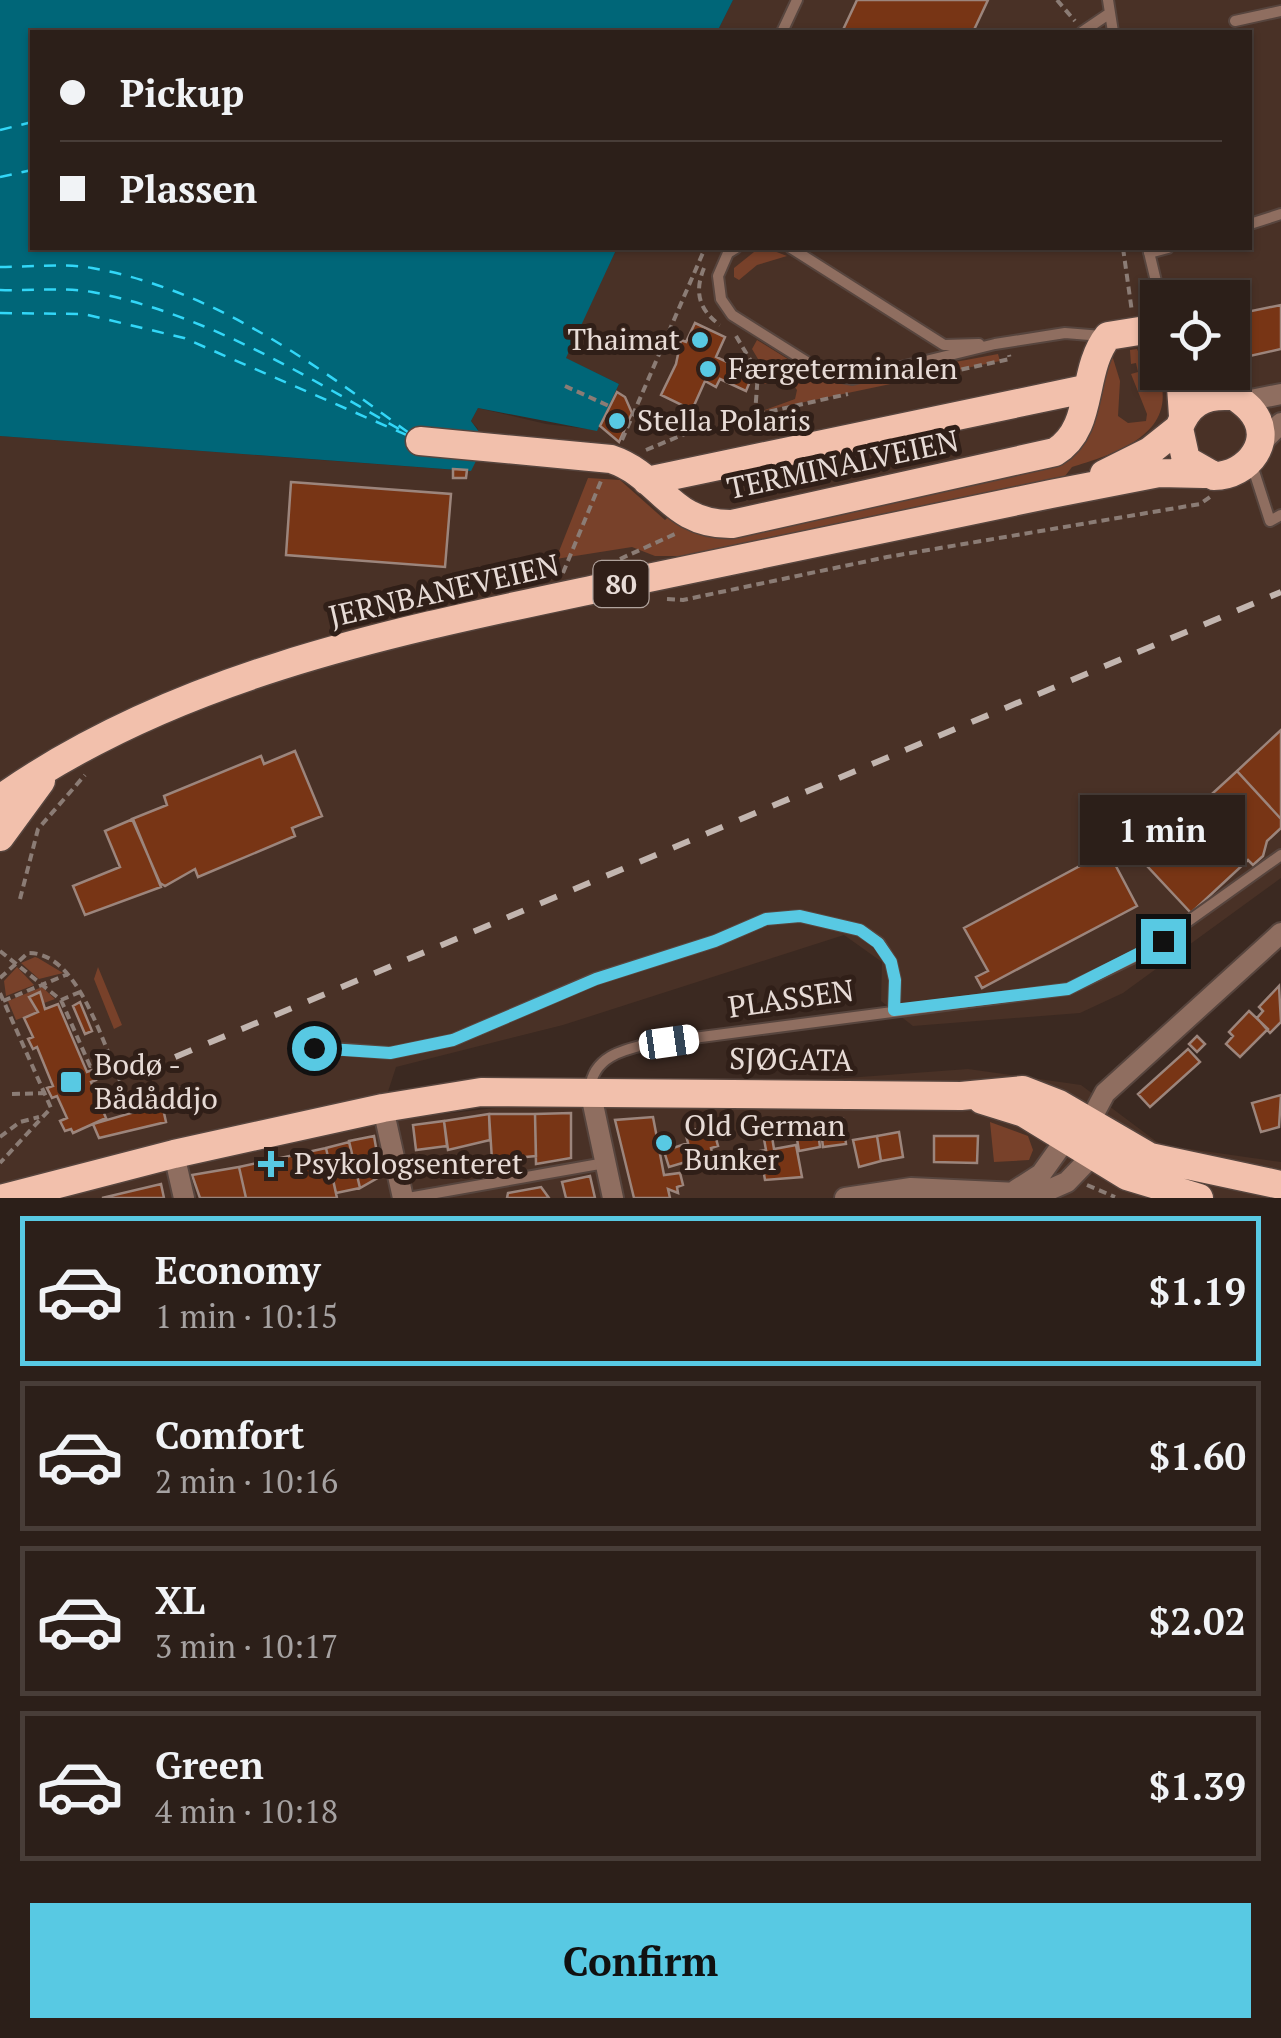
<!DOCTYPE html>
<html lang="en">
<head>
<meta charset="utf-8">
<style>
  :root { --surface:#2c1f19; --page:#342722; --text:#f1f3f6; --muted:#a6a2a2; --line:#483d38; --accent:#58c9e3 }
  body { margin:0; font-family:"PT Serif",serif; background:var(--page); color:var(--text); height:100vh; display:flex; flex-direction:column; font-size:38px; white-space:nowrap }
  * { box-sizing:border-box; margin:0 }
  p { font-size:32px; color:var(--muted) }
  .icon { flex:none; width:55px; height:55px; fill:none; stroke:currentColor; stroke-width:2; stroke-linecap:round; stroke-linejoin:round }
  .map { position:relative; height:1198px; overflow:hidden }
  .panel { display:flex; flex-direction:column; background:var(--surface); flex:1 }
  .panel>* { flex:none }
  .hud { position:absolute; left:30px; top:30px; width:1222px; height:220px; border-radius:0px; box-shadow:0 2px 8px #0004,0 0 0 2px var(--line); display:grid; align-content:center; height:220px; padding:0 30px; background:var(--surface) }
  .controls { position:absolute; left:1140px; top:280px; display:grid; gap:20px }
  .controls a { display:grid; place-items:center; width:110px; height:110px; border-radius:0px; background:var(--surface); box-shadow:0 2px 8px #0004,0 0 0 2px var(--line); font-size:50px }
  .end { position:absolute; width:45px; height:45px; margin:-22px; border:12px solid #58c9e3; background:#111; box-shadow:0 0 0 5px #111 }
  .from { border-radius:50% }
  .bubble { position:absolute; height:70px; border-radius:0px; background:var(--surface); box-shadow:0 2px 8px #0004,0 0 0 2px var(--line); font-size:32px; font-weight:700; line-height:70px; text-align:center }
  .car { position:absolute; width:30px; height:60px; margin:-30px -15px; border-radius:12px; box-shadow:0 0 8px 2px #0007; background:linear-gradient(#fff 24%,#345 0 40%,#fff 0 76%,#345 0 86%,#fff 0) }
  .hud b { display:flex; align-items:center; gap:35px; height:95px; font-size:38px }
  .hud b+b { border-top:2px solid var(--line) }
  .hud i { width:25px; height:25px; background:var(--text) }
  ul { padding:18px 0 0; list-style:none }
  li { display:flex; align-items:center; gap:30px; height:150px; margin:0 20px 15px; padding:0 10px; border:5px solid var(--line); border-radius:0px }
  li div { flex:1 }
  li b { display:block; font-size:38px }
  li em { font-style:normal; font-weight:700 }
  li.active { border-color:var(--accent) }
  li>.icon { width:90px; height:90px; stroke-width:1.5 }
  .primary-button { display:flex; gap:20px; margin-top:auto; padding:20px 30px }
  .primary-button a { flex:1; height:115px; border-radius:0px; background:var(--accent); color:#111; font-size:40px; font-weight:700; line-height:115px; text-align:center }
  .map>svg:first-child { display:block }
  .built { fill:#493126; fill-rule:evenodd }
  .green { fill:#78412a }
  .water { fill:#006678 }
  .lines { fill:none; stroke-linecap:round; stroke-linejoin:round }
  .ferry { stroke:#32d7f8; stroke-width:2.5; stroke-dasharray:12 10; stroke-linecap:butt }
  .building { fill:#783515; stroke:#9c857c; stroke-width:2.5 }
  .service-casing { stroke:#57453e; stroke-width:14 }
  .minor-casing { stroke:#57453e; stroke-width:24 }
  .tertiary-casing { stroke:#57453e; stroke-width:24 }
  .trunk-casing { stroke:#57453e; stroke-width:31 }
  .path { stroke:#8b7c75; stroke-width:4; stroke-dasharray:8 5; stroke-linecap:butt }
  .service { stroke:#8f6e60; stroke-width:10 }
  .minor { stroke:#8f6e60; stroke-width:20 }
  .tertiary { stroke:#8f6e60; stroke-width:20 }
  .trunk { stroke:#f2c0ac; stroke-width:28 }
  .rail { stroke:#c2b5af; stroke-width:6; stroke-dasharray:18 18; stroke-linecap:butt }
  .route { stroke:#58c9e3; stroke-width:12 }
  .poi-dot { fill:#58c9e3; stroke:#301f18; stroke-width:4 }
  .labels { text-anchor:middle; stroke-width:10; stroke-linejoin:round; paint-order:stroke }
  .shield { fill:#301f18; stroke:#b0a39d; stroke-width:2.5 }
  .shield-label { font-size:28px; font-weight:bold; fill:#e7dbd6 }
  .poi-label { font-size:30px; fill:#e7dbd6; stroke:#301f18; text-anchor:start }
  .street-label { font-size:30px; fill:#e7dbd6; stroke:#301f18 }
</style>
</head>
<body>
<div class="map">
<svg width="1281" height="1198" viewBox="0 0 1281 1198">
  <rect width="100%" height="100%" fill="#3b2921"/>
  <path class="built" d="M733,0H1281V878L1123,993L1080,1013L913,1026L881,1001L882,962L844,935L563,1025L396,1067L383,1107L443,1114L588,1097L968,1069L1081,1085L1161,1145L1281,1162V1198H0V436L470,471L478,429L471,421L478,408L546,424L597,430L619,384L565,358L617,248H1250V32H717ZM1158,298H1232V372H1158Z"/>
  <path class="green" d="M774,251L787,256L757,265L739,280L734,277V268L754,252Z
    M757,340L815,376L838,384L998,354L1000,361L762,411L795,399L797,390L787,377L764,384V369L752,349Z
    M1137,349C1142,362 1156,365 1160,379C1177,436 1111,455 1072,467L1065,476L694,556H655L632,547L556,559L588,478L620,480L665,520L668,517L707,535L1060,463C1100,439 1091,393 1112,355L1120,381L1118,416L1128,423L1146,421L1147,414L1131,374L1138,372L1136,363L1131,364L1130,350Z
    M35,957L38,958L63,973L39,979L21,963Z
    M17,967L34,985L6,996L4,981Z
    M98,967L122,1025L114,1029L94,979Z
    M42,987L55,999L44,1003L40,993L30,998L38,1012L16,1020L8,1001Z
    M990,1122L1028,1136L1033,1150L1029,1160L994,1162Z"/>
  <path class="water" d="M0,0H733L717,32H32V248H617L566,358L619,384L597,431L478,408L471,421L480,433L478,457L471,471L0,436Z"/>
  <g class="lines">
    <path class="ferry" d="M0,130L32,122
      M0,177L32,170
      M0,267C29,267 63,263 92,268C214,290 312,362 409,433
      M0,290C29,291 63,287 92,292C207,314 306,376 406,433
      M0,313L84,314L184,338L409,436"/>
  </g>
  <path class="building" d="M857,0H988L973,32H842Z
    M1281,305V349L1232,360V315Z
    M695,323L725,337L716,357L753,374L746,391L720,379L716,387L705,381L692,410L661,395L676,364L681,340L686,342Z
    M617,392L625,397L632,413L619,442L600,426Z
    M453,469L467,470L466,478H453Z
    M291,482L451,494L445,567L286,555Z
    M1281,730V819L1237,771Z
    M295,751L322,816L292,828L295,836L198,877L195,869L165,886L160,883L132,819L167,805L164,796L261,756L264,764Z
    M1237,771L1281,819V828L1267,841L1263,856L1253,865L1248,860L1191,913L1134,852L1181,807L1189,815Z
    M133,819L161,887L85,915L73,886L120,867L105,831Z
    M1108,851L1137,906L982,988L976,977L988,971L964,928Z
    M1279,986L1281,1022L1270,1033L1257,1018L1263,1011L1259,1007Z
    M40,992L45,1009L58,1004L87,1072L92,1070L96,1080L91,1082L106,1118L73,1133L71,1129L65,1131L60,1121L67,1118L57,1096L52,1098L47,1088L53,1086L37,1047L33,1049L28,1039L33,1037L24,1018L38,1012L29,997Z
    M80,1002L92,1031L85,1034L73,1006Z
    M1249,1011L1268,1029L1240,1057L1226,1044L1233,1036L1229,1032Z
    M1197,1036L1205,1044L1197,1052L1189,1044Z
    M1188,1049L1200,1062L1150,1107L1138,1094Z
    M1281,1095L1279,1127L1261,1132L1252,1103Z
    M162,1104L166,1122L99,1138L93,1124Z
    M571,1113V1158L536,1164L535,1114Z
    M489,1114L490,1140L448,1150L444,1121Z
    M489,1114H535L536,1156L492,1160Z
    M653,1117L664,1175L680,1173L683,1185L677,1187L678,1193L668,1189L670,1198H634L615,1120Z
    M843,1119L846,1144L823,1147L820,1122Z
    M444,1121L447,1146L416,1150L413,1125Z
    M817,1124L820,1147L799,1151L795,1127Z
    M705,1127L713,1128L718,1146L711,1148L714,1160L701,1164L699,1158L669,1167L664,1151L688,1143L685,1132Z
    M899,1132L903,1157L881,1161L877,1136Z
    M374,1136L381,1176L360,1188L349,1141Z
    M877,1136L881,1161L859,1167L853,1140Z
    M934,1136H978L977,1163L934,1162Z
    M772,1137L774,1149L796,1145L802,1177L765,1180L760,1151L766,1150L764,1139Z
    M349,1142L360,1188L336,1193L326,1148Z
    M326,1148L337,1198H246L239,1167Z
    M447,1158L448,1165L431,1167L430,1160Z
    M239,1167L246,1198H200L192,1175Z
    M590,1176L595,1198H566L562,1182Z
    M161,1184L164,1198H102Z
    M541,1187L549,1198H507L508,1193Z"/>
  <g class="lines">
    <g class="service-casing">
      <path id="service" d="M1108,0L1113,32
        M1235,21L1281,11
        M782,32L797,0
        M1082,32L1110,13
        M1250,224L1281,214
        M736,248L728,253L718,276L721,299L732,315L826,374L852,379L995,344L1065,333L1102,336
        M791,248L944,345L979,344
        M1148,248L1160,298
        M1149,253L1168,248
        M1251,462L1270,521L1281,515
        M314,1047L390,1053L453,1040L595,979L715,941L766,919L800,916L860,930L879,943L891,962L895,980L894,1010
        M590,1089C593,1057 622,1050 648,1044L1068,989L1145,952L1281,855
        M408,1198L605,1163"/>
    </g>
    <g class="minor-casing">
      <path id="minor" d="M590,1090L613,1198
        M383,1108L403,1198
        M174,1154L184,1198
        M1016,1190L1041,1174L1066,1139L1090,1121L1105,1093L1281,933
        M845,1198L911,1188L1040,1194L1067,1182L1092,1156L1091,1143"/>
    </g>
    <g class="tertiary-casing">
      <path id="tertiary" d="M1241,402L1281,394
        M1259,445L1281,423"/>
    </g>
    <g class="trunk-casing">
      <path id="trunk" d="M1180,372L1183,416
        M1207,372C1222,391 1238,396 1250,409C1277,439 1248,476 1214,476L1186,460L1179,428C1188,404 1203,395 1228,396
        M420,441L611,459C662,476 669,525 732,524L1055,452C1095,428 1080,371 1108,336L1158,328
        M1104,474L1150,451L1179,428
        M647,481L1085,389
        M0,799C177,674 397,631 605,587C753,555 902,525 1051,494L1159,473L1204,474
        M0,837L41,781
        M982,1100L1024,1113L1127,1176L1199,1198
        M4,1198L174,1154L383,1108L481,1092L961,1096L1023,1090L1059,1104L1150,1157L1281,1185"/>
    </g>
    <path class="path" d="M1057,0L1075,21
      M1123,248L1132,312
      M704,268C694,292 699,310 720,325
      M736,336L758,373L755,414
      M1144,354L1158,363
      M936,375L1010,359L1009,355
      M565,386L609,406
      M622,440L705,248
      M646,450L704,426L848,394
      M620,559L675,534
      M563,573L601,481
      M667,599L683,600L887,557L1200,504L1210,497
      M20,899L38,829L85,775
      M0,951L61,1000L90,1066L109,1059
      M0,978L28,953C81,952 104,1052 125,1091L145,1099L181,1088
      M0,993L51,1108L0,1163
      M61,1000L80,992
      M3,1001L68,974
      M94,1075L136,1058
      M12,1094L50,1093
      M0,1137L20,1122L39,1117
      M1087,1185L1115,1197"/>
    <use href="#service" class="service"/>
    <use href="#minor" class="minor"/>
    <use href="#tertiary" class="tertiary"/>
    <use href="#trunk" class="trunk"/>
    <path class="rail" d="M142,1071L1281,592"/>
  </g>
  <g class="lines">
    <path class="route" d="M314,1048L390,1053L453,1040L596,979L715,941L766,919L800,916L860,930L878,943L891,962L895,980L894,1010L1068,989L1163,941"/>
  </g>
  <g class="poi-dot">
    <circle cx="700" cy="340" r="10"/>
    <circle cx="708" cy="369" r="10"/>
    <circle cx="617" cy="421" r="10"/>
    <rect x="59" y="1070" width="24" height="24" rx="5"/>
    <circle cx="664" cy="1143" r="10"/>
    <path d="M266 1149h10v10h10v10h-10v10h-10v-10h-10v-10h10z"/>
  </g>
  <g class="labels">
    <rect class="shield" x="593.5" y="561" width="55" height="46" rx="8"/>
    <g class="shield-label">
      <text x="621" y="594">80</text>
    </g>
    <g class="poi-label">
      <text x="680" y="350" text-anchor="end">Thaimat</text>
      <text x="728" y="379">Færgeterminalen</text>
      <text x="637" y="431">Stella Polaris</text>
      <text x="94" y="1075">Bodø -<tspan x="94" dy="34">Bådåddjo</tspan></text>
      <text x="684" y="1136">Old German<tspan x="684" dy="34">Bunker</tspan></text>
      <text x="294" y="1174">Psykologsenteret</text>
    </g>
    <g class="street-label">
      <text transform="translate(843 465) rotate(-12)" y="10">TERMINALVEIEN</text>
      <text transform="translate(444 591) rotate(-13)" y="10">JERNBANEVEIEN</text>
      <text transform="translate(791 999) rotate(-8)" y="10">PLASSEN</text>
      <text transform="translate(791 1060) rotate(1)" y="10">SJØGATA</text>
    </g>
  </g>
</svg>
<div class="controls">
<a><svg class="icon" aria-label="locate" viewBox="0 0 24 24"><circle cx="12" cy="12" r="6"/><path d="M12 2v4M12 18v4M2 12h4M18 12h4"/></svg></a>
</div>
<i class="end from" style="left:314px;top:1048px"></i>
<i class="end" style="left:1163px;top:941px"></i>
<div class="bubble" style="left:1080px;top:795px;width:165px">1 min</div>
<i class="car" style="left:669px;top:1042px;rotate:82deg"></i>
<div class="hud">
<b><i class="from"></i>Pickup</b>
<b><i></i>Plassen</b>
</div>
</div>
<section class="panel">
<ul>
<li class="active"><svg class="icon" aria-label="car" viewBox="0 0 24 24"><path d="M5 17H2v-5l4-1 3-4h7l3 4 3 1v5h-3M9 17h6M6 11h13"/><circle cx="7" cy="17" r="2"/><circle cx="17" cy="17" r="2"/></svg><div><b>Economy</b><p>1 min · 10:15</p></div><em>$1.19</em></li>
<li><svg class="icon" aria-label="car" viewBox="0 0 24 24"><path d="M5 17H2v-5l4-1 3-4h7l3 4 3 1v5h-3M9 17h6M6 11h13"/><circle cx="7" cy="17" r="2"/><circle cx="17" cy="17" r="2"/></svg><div><b>Comfort</b><p>2 min · 10:16</p></div><em>$1.60</em></li>
<li><svg class="icon" aria-label="car" viewBox="0 0 24 24"><path d="M5 17H2v-5l4-1 3-4h7l3 4 3 1v5h-3M9 17h6M6 11h13"/><circle cx="7" cy="17" r="2"/><circle cx="17" cy="17" r="2"/></svg><div><b>XL</b><p>3 min · 10:17</p></div><em>$2.02</em></li>
<li><svg class="icon" aria-label="car" viewBox="0 0 24 24"><path d="M5 17H2v-5l4-1 3-4h7l3 4 3 1v5h-3M9 17h6M6 11h13"/><circle cx="7" cy="17" r="2"/><circle cx="17" cy="17" r="2"/></svg><div><b>Green</b><p>4 min · 10:18</p></div><em>$1.39</em></li>
</ul>
<div class="primary-button"><a>Confirm</a></div>
</section>
</body>
</html>
